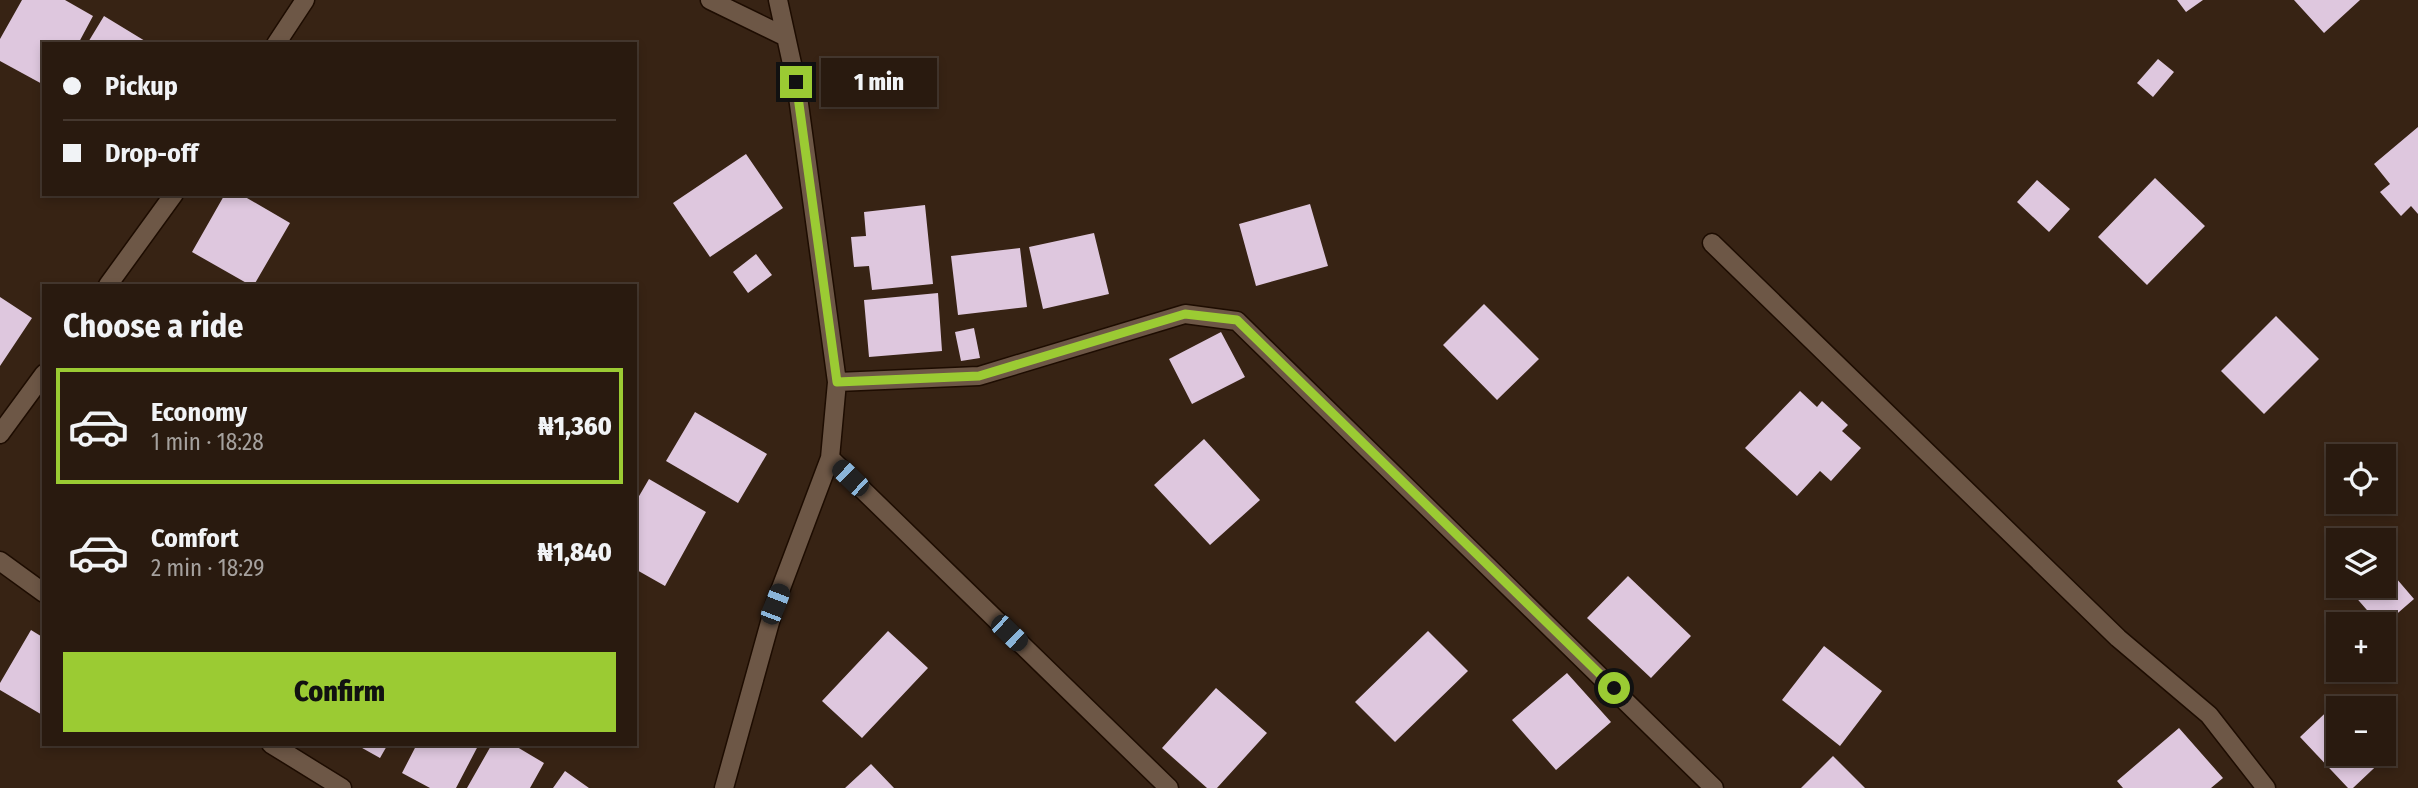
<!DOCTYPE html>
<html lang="en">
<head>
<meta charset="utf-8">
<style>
  :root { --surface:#291a0f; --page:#35271d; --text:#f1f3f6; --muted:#a5a19e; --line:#45382f; --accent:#9bcb33 }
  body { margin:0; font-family:"Fira Sans Condensed",sans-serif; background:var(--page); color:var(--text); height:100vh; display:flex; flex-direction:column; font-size:26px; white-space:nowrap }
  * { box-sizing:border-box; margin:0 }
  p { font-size:23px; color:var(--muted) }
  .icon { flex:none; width:38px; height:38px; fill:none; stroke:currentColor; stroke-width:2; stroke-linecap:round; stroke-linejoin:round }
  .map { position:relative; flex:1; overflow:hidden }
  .details { position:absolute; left:42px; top:284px; width:595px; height:462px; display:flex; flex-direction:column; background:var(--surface); border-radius:0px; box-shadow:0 4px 10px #0003,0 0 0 2px var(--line) }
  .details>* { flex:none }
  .banner { position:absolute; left:42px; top:42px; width:595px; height:154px; border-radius:0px; box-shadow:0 4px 10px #0003,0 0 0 2px var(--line); display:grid; align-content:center; height:154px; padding:0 21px; background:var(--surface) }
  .controls { position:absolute; left:2326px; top:444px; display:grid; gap:14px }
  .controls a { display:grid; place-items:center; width:70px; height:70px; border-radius:0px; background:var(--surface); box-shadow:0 4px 10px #0003,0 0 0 2px var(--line); font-size:35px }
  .end { position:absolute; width:32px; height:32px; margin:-16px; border:9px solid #9bcb33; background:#111; box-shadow:0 0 0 4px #111 }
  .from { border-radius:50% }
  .bubble { position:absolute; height:49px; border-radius:0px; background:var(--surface); box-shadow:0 4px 10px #0003,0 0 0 2px var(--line); font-size:23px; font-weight:800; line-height:49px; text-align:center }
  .car { position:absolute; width:21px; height:42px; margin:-21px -10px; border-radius:9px; box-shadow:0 0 5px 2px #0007; background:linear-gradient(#222 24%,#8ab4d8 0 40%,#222 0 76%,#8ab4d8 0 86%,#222 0) }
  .banner b { display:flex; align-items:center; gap:24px; height:66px; font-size:26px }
  .banner b+b { border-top:2px solid var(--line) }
  .banner i { width:18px; height:18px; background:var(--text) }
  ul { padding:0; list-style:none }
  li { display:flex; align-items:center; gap:21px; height:116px; margin:0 14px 10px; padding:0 7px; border:4px solid transparent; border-radius:0px }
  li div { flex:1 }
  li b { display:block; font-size:26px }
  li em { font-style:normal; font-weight:800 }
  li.selected { border-color:var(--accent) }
  li>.icon { width:63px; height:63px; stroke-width:1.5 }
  h2 { padding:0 21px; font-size:32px; line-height:84px }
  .action { display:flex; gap:14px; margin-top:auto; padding:14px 21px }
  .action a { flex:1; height:80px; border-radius:0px; background:var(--accent); color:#111; font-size:28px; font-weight:800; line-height:80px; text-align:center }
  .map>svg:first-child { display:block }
  .building { fill:#dec7de }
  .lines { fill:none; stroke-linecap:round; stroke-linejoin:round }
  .street-casing { stroke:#1d0c01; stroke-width:21 }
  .street { stroke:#6d5746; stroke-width:18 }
  .route { stroke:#9bcb33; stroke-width:9 }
</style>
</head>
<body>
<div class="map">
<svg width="2418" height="788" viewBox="0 0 2418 788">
  <rect width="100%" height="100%" fill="#372314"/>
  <path class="building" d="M22,0H65L93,16L78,44H44V85L0,61V39Z
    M2177,0H2203L2186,12Z
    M2294,0H2360L2324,33Z
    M104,16L150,44H87Z
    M2158,59L2174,72L2153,97L2137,83Z
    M2418,127V214L2411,206L2401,216L2380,192L2390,184L2374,164Z
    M746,154L783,208L710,257L673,203Z
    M2155,178L2205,226L2147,285L2098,237Z
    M2037,180L2070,209L2049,232L2017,202Z
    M225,194H240L290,223L254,285H250L192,252Z
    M1310,204L1328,266L1256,286L1239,224Z
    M925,205L933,284L872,290L869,266L854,267L851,237L866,236L864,212Z
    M1094,233L1109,294L1043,309L1029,247Z
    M1020,248L1027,307L958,315L951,256Z
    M756,254L772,275L748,293L733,272Z
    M938,293L942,351L869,357L864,300Z
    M0,297L32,318L0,366Z
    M1484,304L1539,359L1497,400L1443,345Z
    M2276,316L2319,359L2264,414L2221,371Z
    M974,328L980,358L961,361L955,332Z
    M1221,332L1245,377L1192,404L1169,359Z
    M1800,391L1817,407L1822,401L1848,425L1842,431L1861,448L1831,481L1820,471L1797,496L1745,448Z
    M695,412L767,454L738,503L666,461Z
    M1204,439L1260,500L1210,545L1154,485Z
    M649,479L706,512L665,586L635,569V503Z
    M2384,564L2414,599L2384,625H2380L2346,586H2384Z
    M1628,576L1691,636L1651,678L1587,618Z
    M31,630L44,638V716L0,690V683Z
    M888,631L928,668L862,738L822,701Z
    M1428,631L1468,671L1395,742L1355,702Z
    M1824,646L1882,691L1840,746L1782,700Z
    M1567,673L1611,722L1556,770L1512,720Z
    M1216,688L1267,733L1217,788H1207L1162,748Z
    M2338,701L2346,709H2338V754H2384V748L2389,754L2353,788H2348L2300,737Z
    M2179,728L2223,778L2211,788H2123L2117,781Z
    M355,744H388L380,758Z
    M417,744H479L456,788H430L402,773Z
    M492,744H512L544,763L530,788H467Z
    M1833,756L1865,788H1801Z
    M871,764L894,788H845Z
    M565,771L589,788H553Z"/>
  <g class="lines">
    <g class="street-casing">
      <path id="street" d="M710,0L786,37
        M276,44L305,0
        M1712,243L2118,638L2209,715L2266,788
        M108,285L174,194
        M837,382L979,376L1185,314L1237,321L1714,788
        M0,434L44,374
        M830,458L1169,788
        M0,561L44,593
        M271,744L342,788
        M724,788L775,604L830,458L837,382L796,82L778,0"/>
    </g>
    <use href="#street" class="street"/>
  </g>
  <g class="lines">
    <path class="route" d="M796,82L837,382L979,376L1185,314L1237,320L1614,688"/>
  </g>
</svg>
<div class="controls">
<a><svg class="icon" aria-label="locate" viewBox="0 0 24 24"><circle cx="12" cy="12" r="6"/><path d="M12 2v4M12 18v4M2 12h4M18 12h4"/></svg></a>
<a><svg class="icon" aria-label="layers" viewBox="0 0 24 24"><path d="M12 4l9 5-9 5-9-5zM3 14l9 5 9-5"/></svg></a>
<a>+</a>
<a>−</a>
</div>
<i class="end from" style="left:1614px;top:688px"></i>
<i class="end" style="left:796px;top:82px"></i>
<div class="bubble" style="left:821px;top:58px;width:116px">1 min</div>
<i class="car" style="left:850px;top:478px;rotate:314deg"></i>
<i class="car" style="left:775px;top:604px;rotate:21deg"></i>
<i class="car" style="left:1009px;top:633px;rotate:134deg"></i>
<div class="banner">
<b><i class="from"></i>Pickup</b>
<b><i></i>Drop-off</b>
</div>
<section class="details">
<h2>Choose a ride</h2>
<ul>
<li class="selected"><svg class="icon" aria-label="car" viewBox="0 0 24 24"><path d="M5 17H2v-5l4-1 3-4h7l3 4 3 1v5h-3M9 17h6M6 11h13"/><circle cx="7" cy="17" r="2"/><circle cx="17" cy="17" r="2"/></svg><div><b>Economy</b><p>1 min · 18:28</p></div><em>₦1,360</em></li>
<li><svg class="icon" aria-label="car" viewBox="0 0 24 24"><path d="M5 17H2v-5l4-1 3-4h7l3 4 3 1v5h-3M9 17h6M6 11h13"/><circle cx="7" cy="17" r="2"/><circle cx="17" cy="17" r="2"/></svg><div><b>Comfort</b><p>2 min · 18:29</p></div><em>₦1,840</em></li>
</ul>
<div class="action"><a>Confirm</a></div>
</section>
</div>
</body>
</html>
